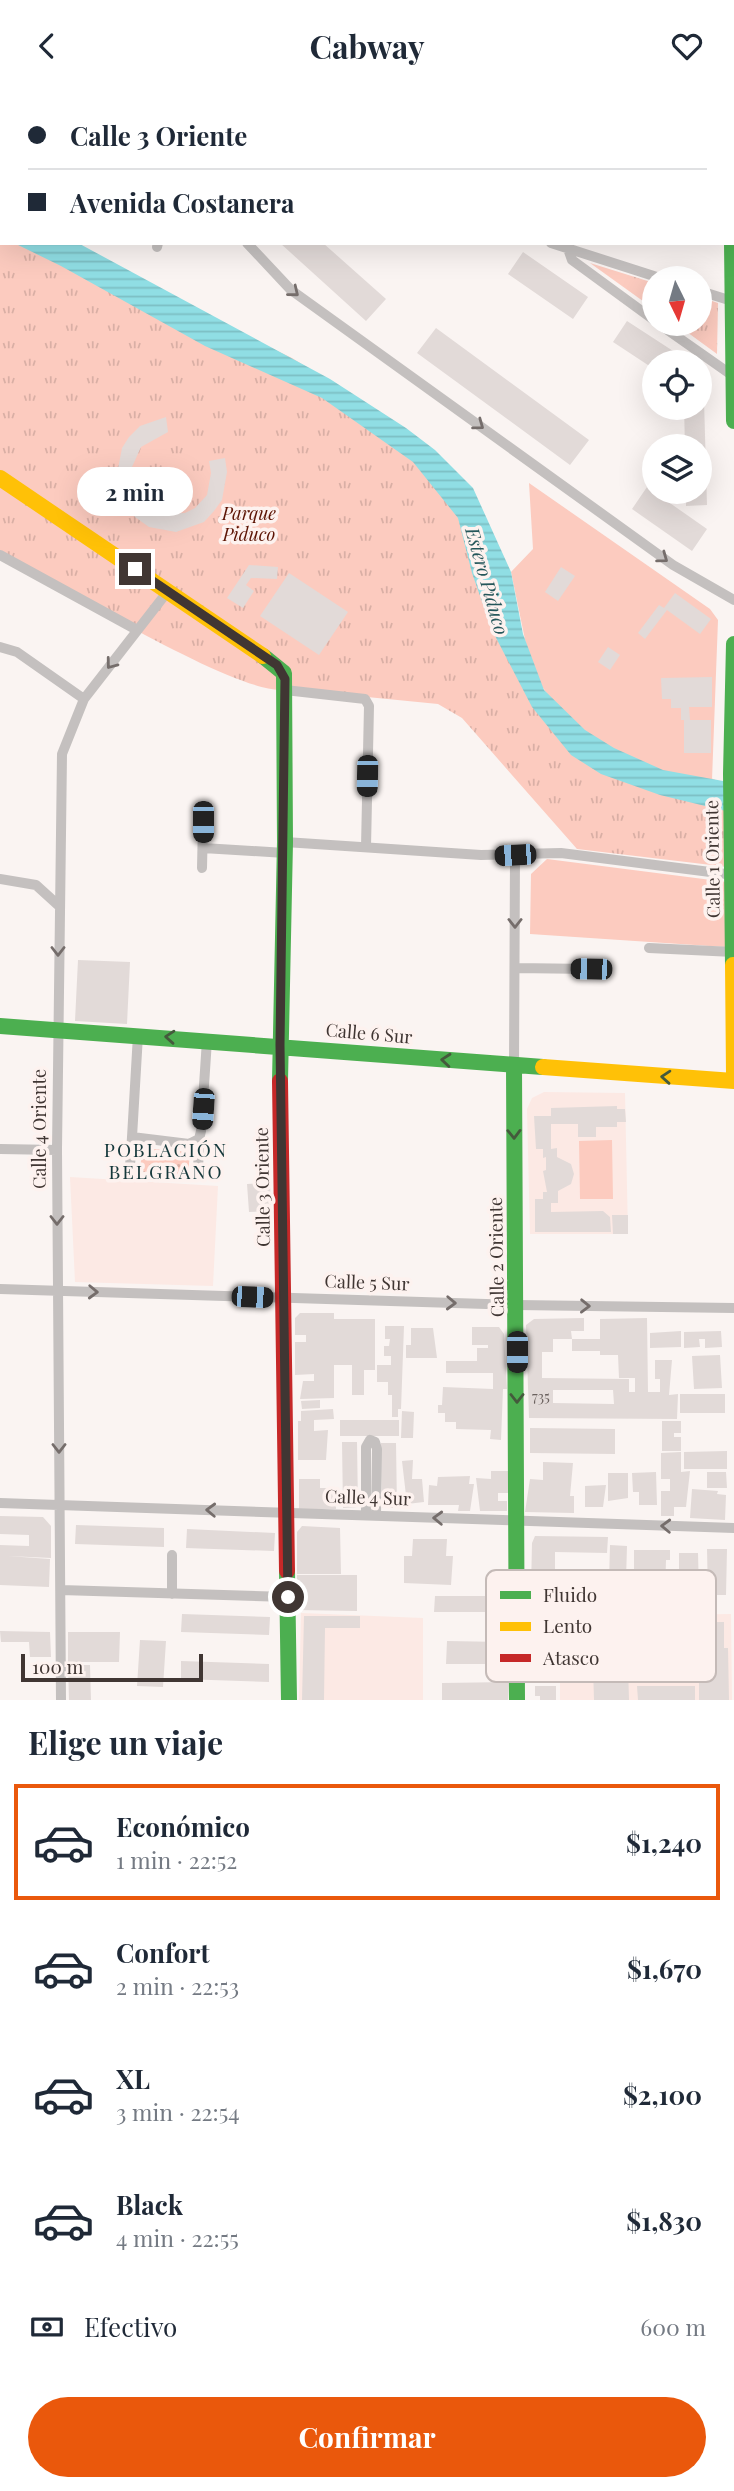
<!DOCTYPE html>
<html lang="es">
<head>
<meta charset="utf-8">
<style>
  :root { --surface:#fff; --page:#f2f2f3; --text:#1f2937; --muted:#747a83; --line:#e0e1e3; --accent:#ea580c }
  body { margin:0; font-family:"Playfair Display",serif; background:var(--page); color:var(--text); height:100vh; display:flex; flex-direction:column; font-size:26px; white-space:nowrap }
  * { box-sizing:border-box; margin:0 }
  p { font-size:23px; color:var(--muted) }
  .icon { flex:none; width:38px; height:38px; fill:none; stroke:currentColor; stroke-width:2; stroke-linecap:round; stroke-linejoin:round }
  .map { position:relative; height:1609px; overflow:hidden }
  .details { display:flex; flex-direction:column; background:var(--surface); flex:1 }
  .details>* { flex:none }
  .guide { position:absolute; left:0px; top:0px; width:735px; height:154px; box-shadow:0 7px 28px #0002; display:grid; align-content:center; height:154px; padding:0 28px; background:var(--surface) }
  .needle { width:46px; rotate:175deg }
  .controls { position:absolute; left:642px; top:175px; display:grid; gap:14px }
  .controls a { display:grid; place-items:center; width:70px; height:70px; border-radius:50%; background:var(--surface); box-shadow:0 7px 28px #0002; font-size:35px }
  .scale { position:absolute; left:21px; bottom:18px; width:182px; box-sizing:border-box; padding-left:7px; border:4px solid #403633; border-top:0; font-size:19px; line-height:24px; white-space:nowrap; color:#403633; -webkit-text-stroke:5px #fdf2ef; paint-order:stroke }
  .end { position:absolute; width:32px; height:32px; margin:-16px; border:9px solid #403633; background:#fff; box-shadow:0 0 0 4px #fff }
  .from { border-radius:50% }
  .bubble { position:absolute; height:49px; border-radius:24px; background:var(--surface); box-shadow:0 7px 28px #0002; font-size:23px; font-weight:700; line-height:49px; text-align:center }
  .car { position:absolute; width:21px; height:42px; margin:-21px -10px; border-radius:9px; box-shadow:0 0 5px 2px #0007; background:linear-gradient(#222 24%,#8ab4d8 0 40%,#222 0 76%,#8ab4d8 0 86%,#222 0) }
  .guide b { display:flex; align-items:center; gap:24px; height:66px; font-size:26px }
  .guide b+b { border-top:2px solid var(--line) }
  .guide i { width:18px; height:18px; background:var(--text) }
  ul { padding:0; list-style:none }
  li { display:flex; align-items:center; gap:21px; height:116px; margin:0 14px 10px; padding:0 14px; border:4px solid transparent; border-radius:0px }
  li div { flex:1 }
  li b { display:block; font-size:26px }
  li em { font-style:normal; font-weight:700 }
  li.current { border-color:var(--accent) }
  li>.icon { width:63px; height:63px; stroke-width:1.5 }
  h2 { padding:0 28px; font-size:32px; line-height:84px }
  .pay { display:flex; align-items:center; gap:18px; height:77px; padding:0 28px; font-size:26px }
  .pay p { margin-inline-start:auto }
  .action { display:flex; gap:14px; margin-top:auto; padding:14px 28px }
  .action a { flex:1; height:80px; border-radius:42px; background:var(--accent); color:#fff; font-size:28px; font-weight:700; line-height:80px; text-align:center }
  header { display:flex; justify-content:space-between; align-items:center; height:91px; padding:0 28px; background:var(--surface); font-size:32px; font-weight:700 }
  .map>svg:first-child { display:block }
  .built { fill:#fce9e4 }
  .grass { fill:url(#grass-dots) }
  .park { fill:url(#park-tufts) }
  .pitch { fill:#fccbbf }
  .water { fill:url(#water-rules) }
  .building { fill:#e2dad8; fill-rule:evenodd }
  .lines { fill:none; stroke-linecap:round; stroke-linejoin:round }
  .street { stroke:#c4c0bf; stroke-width:10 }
  .fast { stroke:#4caf50; stroke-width:16 }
  .slow { stroke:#ffc107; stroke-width:16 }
  .jam { stroke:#c62828; stroke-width:16 }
  .oneway { stroke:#756d6b }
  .oneway2 { stroke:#445a3c }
  .route { stroke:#403633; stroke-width:9 }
  .labels { text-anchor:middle; stroke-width:7; stroke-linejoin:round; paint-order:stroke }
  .number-label { font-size:14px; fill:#6a615e }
  .park-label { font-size:18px; font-style:italic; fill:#5c1404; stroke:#fdf2ef }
  .street-label { font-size:18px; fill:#403633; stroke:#fdf2ef }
  .water-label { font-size:19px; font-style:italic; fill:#24565a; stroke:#fdf2ef }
  .neighbourhood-label { font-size:19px; letter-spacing:2px; fill:#15383b; stroke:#fdf2ef }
  .key { fill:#fdf2ef; stroke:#c4bab7; stroke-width:2 }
  .key-label { font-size:19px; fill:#403633 }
</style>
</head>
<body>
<header><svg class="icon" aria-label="back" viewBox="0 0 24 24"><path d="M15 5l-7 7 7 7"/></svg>Cabway<svg class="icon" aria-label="heart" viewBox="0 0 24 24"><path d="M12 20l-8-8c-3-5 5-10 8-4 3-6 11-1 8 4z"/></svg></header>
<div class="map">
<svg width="734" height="1609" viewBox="0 0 734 1609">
  <defs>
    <pattern id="grass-dots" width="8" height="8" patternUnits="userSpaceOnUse" patternTransform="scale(1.75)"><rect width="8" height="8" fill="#fccbbf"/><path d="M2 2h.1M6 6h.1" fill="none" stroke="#d9afa5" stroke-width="1.8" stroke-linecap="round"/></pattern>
    <pattern id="park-tufts" width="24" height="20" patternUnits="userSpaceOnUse" patternTransform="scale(1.75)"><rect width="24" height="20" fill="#fccbbf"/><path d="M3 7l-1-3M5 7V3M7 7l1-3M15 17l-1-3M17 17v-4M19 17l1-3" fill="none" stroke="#d9afa5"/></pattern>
    <pattern id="water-rules" width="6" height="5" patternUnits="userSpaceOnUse" patternTransform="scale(1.75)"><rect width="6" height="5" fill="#90dee4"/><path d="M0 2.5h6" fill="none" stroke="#7dbfc4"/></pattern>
  </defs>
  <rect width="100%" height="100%" fill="#faf4f2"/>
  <path class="built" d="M544,1001L625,1002L628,1143H530L527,1018L532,1007Z
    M70,1086L218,1095L213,1195L75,1191Z
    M533,1503H627L628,1514H654V1524L731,1523L732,1609H560V1575H570L569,1566L532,1565Z
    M301,1522L423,1527V1609H299Z"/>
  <path class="grass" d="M142,1057L190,1061L188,1085L140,1081Z"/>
  <path class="park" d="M0,113L2,152H74L183,215L292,267L375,319L427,357L549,617L734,697L728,776L577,758L462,627L438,613L286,598C244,609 47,488 0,461Z
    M590,172L654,192V218Z
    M700,206L718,212L717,263L676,233H700Z"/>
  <path class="pitch" d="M529,392L710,518L718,529L712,689L666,686L591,650L554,613L537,588L528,563L511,481L533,458Z
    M547,768L727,791L725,856L530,843L531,783Z
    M612,1049L613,1108H580L579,1050Z"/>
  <path class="water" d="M14,152H78L330,288L406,337L435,359L473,397L511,481L523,543L544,599L585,639L614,657L663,679L734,692V722L660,704L601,683L571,664L532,616L492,539L472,482L458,427L413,371L322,307L205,255L61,175Z"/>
  <path class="building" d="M280,152H323L386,208L366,230Z
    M523,161L588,206L573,228L508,183Z
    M627,230L690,271H654V278L613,251Z
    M436,237L589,349L570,374L417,262Z
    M704,309L707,414L686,415V401H700V355H685L684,317H700V310Z
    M166,326L168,341L141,356L132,376L135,398L145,414L163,423L185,422L195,417L207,404L211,382L209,370L225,367L227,381L222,409L214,420L204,431L176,441L149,436L135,426L119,401L116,388L122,357L129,346L140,335Z
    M647,396L707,438L692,460L632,418Z
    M249,474L278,476L277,488L251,487L246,494L254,500L243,517L227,507Z
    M561,476L575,485L558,510L545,501Z
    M289,482L348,521L319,564L260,525Z
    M675,502L711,528L700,543L667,519L645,548L638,542L659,514L664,517Z
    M608,556L620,564L610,579L598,571Z
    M712,586V616H689L690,629H711V662H684V629H681V617H671V608H662L661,587Z
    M78,869L130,871L127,933L75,930Z
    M617,1015V1018H625L626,1031H617V1036H596V1046H578V1033H551V1058L557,1057V1066L571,1073L574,1083L571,1093L558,1100V1112H551V1121L603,1120L610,1126L611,1141H535V1108H543V1101H547L543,1080L546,1079V1066L543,1067V1058H536L534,1025H551V1017Z
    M270,1092L271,1120L249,1121L247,1093Z
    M612,1124H628V1143H613Z
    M300,1222H334V1228H375V1279H364V1304H352V1274H334V1307L300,1308L303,1290H314V1283L295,1284V1251H306V1244H295V1227Z
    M584,1227V1240H571L572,1248H600V1228L647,1227L648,1301H660V1288H655V1269H672L669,1304L678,1303L677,1328L529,1327L526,1234L534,1228ZM553,1248H572V1260H600V1264H618L619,1287H635V1301H629V1288L542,1287V1261H553ZM553,1299H613L614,1313L553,1312Z
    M385,1235H404L401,1318H398V1326H392V1304H388V1291H377V1274H391V1265H384V1255H389L390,1248H385Z
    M472,1236H499L504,1243L507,1298H503L501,1349L490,1348L491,1339L456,1338V1331H445V1322H438V1314H442L443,1296L493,1298V1282H446V1270H477V1257H488V1254H472Z
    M411,1237H433L437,1267H406V1254H411Z
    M681,1240V1256L650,1257V1242Z
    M721,1240L722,1256L705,1257V1248H699L700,1256L684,1257V1241Z
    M720,1264L722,1297L694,1298L692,1265Z
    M680,1303H725V1322H680Z
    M320,1309V1317L302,1318L301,1310Z
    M333,1318L334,1328L314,1329V1340L328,1339L326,1369H298V1330H301V1320Z
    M402,1320L414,1321L413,1347H401Z
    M340,1329H399V1345H340Z
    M662,1330H681V1342H674V1346H681V1360H662Z
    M530,1337L615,1338V1363L530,1362Z
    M342,1351H357L358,1416L343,1417Z
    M381,1352H396L397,1417H382Z
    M727,1360V1378H684V1361Z
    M681,1361V1381L690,1380L686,1416H674V1425H661V1400H670V1388H661V1362Z
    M413,1369L412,1388H422L424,1411L407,1413L402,1370Z
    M543,1371L573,1372L570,1405H574V1422L525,1421L530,1388L543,1389Z
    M491,1380H509V1402H498V1410H507V1420H480L476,1387L491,1388Z
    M656,1381L657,1414H639V1401H633L632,1382Z
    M707,1381H726L727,1397H707Z
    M608,1382H628V1407L608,1410Z
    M470,1385L469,1393H474L470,1420H458L459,1414H428L429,1394L437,1395L438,1386Z
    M299,1388H320V1397H336V1418H299Z
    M606,1394L603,1416H585V1395Z
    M692,1398L718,1400L717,1403L726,1404L725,1429L690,1427Z
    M0,1425L43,1426L51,1435V1467L8,1465L50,1468L49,1496L0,1494V1454L29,1455V1444L0,1443Z
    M76,1434L164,1437V1456L75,1453Z
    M302,1435L340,1437L341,1483H297V1441Z
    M187,1438L275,1442L274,1460L186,1457Z
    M535,1445L608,1446L607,1462L555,1461V1499L531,1498L532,1452Z
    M413,1448H447L446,1465H453L451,1494L404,1492V1465H412Z
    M610,1454L627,1455L626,1489H619V1493L609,1492Z
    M707,1458H727L726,1504H708Z
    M634,1459H670V1469H666L665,1502H629V1484L634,1483Z
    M679,1462H698L699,1499H679Z
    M297,1484H357V1520L297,1519Z
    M435,1505H505L504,1521H434Z
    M182,1523L270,1526L269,1544L181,1541Z
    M304,1525H360V1537H325L324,1609H302Z
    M724,1531V1557H728L729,1609H699V1561L630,1562V1532Z
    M0,1540L50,1541L51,1566H30L29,1551H1Z
    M68,1541H120L119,1571H68Z
    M140,1549L166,1550L163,1596L137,1595Z
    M447,1550L503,1551V1573H446Z
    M181,1570L269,1573V1591L181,1588Z
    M68,1574H90L91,1609H69Z
    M628,1575L629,1609H594L593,1576Z
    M509,1591L508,1609H442V1592Z
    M535,1595H556V1609H540V1605H535Z
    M637,1595H695V1609H638Z"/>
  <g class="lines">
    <path class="street" d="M396,0V2
      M562,0V2
      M188,2V0
      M247,152L291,199L673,474L734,509
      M551,152L660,187
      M566,152L572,169L654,229
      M157,156L158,152
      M700,200L732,210
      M659,233L733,285
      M0,464L137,539
      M0,556L17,561L84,608
      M285,599L365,608L369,615L366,756
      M285,751L481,764L561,762L734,784
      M203,757L285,762
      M202,777L203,731
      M0,788L36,794L58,814
      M649,857L734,861
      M515,877L591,878
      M138,944L132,1046L189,1053L199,1048L201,1040L207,949
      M514,975L515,764
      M0,1058L57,1059
      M130,1075L132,1046
      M198,1083L199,1048
      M0,1198L517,1214L734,1217
      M0,1412L734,1437
      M366,1424V1356L370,1349L375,1351L377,1358L376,1425
      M61,1499L288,1506
      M172,1503V1464
      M61,1609L57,1059L62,663L84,608L168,500"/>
    <path class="fast" d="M732,152L734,330
      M263,565L284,582L285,751L280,990
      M733,874L731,683L734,553
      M0,935L543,976
      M514,975L517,1609
      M287,1480L289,1609"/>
    <path class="slow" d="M0,387L263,565
      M733,874L734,983
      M543,976L734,990"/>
    <path class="jam" d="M731,0V2
      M280,990L287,1480"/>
  </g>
  <defs><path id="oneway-chevron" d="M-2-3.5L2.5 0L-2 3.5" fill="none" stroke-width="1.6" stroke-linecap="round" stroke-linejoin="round" transform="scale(1.75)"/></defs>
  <g class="oneway">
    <use href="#oneway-chevron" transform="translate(294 201) rotate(39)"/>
    <use href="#oneway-chevron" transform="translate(479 334) rotate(36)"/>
    <use href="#oneway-chevron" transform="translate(663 467) rotate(36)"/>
    <use href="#oneway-chevron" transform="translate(111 573) rotate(127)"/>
    <use href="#oneway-chevron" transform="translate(515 832) rotate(90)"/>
    <use href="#oneway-chevron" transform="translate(58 860) rotate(90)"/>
    <use href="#oneway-chevron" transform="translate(57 1129) rotate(90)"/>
    <use href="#oneway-chevron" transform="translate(93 1201) rotate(2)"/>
    <use href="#oneway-chevron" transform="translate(451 1212) rotate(2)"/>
    <use href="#oneway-chevron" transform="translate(585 1215) rotate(1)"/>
    <use href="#oneway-chevron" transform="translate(59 1357) rotate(90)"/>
    <use href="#oneway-chevron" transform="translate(211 1419) rotate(-178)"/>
    <use href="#oneway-chevron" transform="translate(438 1427) rotate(-178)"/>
    <use href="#oneway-chevron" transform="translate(666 1435) rotate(-178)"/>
  </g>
  <g class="oneway2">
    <use href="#oneway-chevron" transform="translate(170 946) rotate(-176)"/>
    <use href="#oneway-chevron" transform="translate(446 969) rotate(-175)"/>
    <use href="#oneway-chevron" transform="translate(666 986) rotate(-176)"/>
    <use href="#oneway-chevron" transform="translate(514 1043) rotate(89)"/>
    <use href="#oneway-chevron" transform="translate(517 1307) rotate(90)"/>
  </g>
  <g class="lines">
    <path class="route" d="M135,478L277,574L285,588L280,954L288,1506"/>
  </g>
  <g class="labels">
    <g class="number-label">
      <text x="541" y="1311">735</text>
    </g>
    <g class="park-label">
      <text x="249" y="429">Parque<tspan x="249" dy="21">Piduco</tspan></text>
    </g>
    <g class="street-label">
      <text transform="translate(713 768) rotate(-91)" y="6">Calle 1 Oriente</text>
      <text transform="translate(369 943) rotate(5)" y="6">Calle 6 Sur</text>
      <text transform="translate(40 1038) rotate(-90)" y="6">Calle 4 Oriente</text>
      <text transform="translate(263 1096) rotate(-91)" y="6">Calle 3 Oriente</text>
      <text transform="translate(497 1166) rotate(-91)" y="6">Calle 2 Oriente</text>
      <text transform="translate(367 1192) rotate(2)" y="6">Calle 5 Sur</text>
      <text transform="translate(368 1407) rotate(2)" y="6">Calle 4 Sur</text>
    </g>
    <g class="water-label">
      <text transform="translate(487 490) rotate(74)" y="7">Estero Piduco</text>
    </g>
    <g class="neighbourhood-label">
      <text x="166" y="1066">POBLACIÓN<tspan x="166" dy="22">BELGRANO</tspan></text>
    </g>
  </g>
  <rect x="486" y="1479" width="230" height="112" rx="10" class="key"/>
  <rect x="500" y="1500" width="31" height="8" fill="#4caf50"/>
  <rect x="500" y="1531" width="31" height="9" fill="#ffc107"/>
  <rect x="500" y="1563" width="31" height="8" fill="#c62828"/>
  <g class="key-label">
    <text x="543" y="1511">Fluido</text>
    <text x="543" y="1542">Lento</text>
    <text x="543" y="1574">Atasco</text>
  </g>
</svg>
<div class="controls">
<a><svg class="needle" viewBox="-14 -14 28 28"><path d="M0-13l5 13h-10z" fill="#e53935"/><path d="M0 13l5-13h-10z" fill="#747a83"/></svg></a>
<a><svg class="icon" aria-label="locate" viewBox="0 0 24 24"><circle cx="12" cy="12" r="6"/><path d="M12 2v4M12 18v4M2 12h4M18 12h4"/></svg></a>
<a><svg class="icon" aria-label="layers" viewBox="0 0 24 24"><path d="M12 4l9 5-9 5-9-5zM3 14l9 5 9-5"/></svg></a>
</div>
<div class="scale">100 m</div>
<i class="end from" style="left:288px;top:1506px"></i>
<i class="end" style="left:135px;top:478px"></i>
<div class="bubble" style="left:77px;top:376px;width:116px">2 min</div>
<i class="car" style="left:367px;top:685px;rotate:181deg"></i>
<i class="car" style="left:203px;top:731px;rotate:180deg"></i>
<i class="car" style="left:515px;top:764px;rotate:267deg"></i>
<i class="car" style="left:591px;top:878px;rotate:271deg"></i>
<i class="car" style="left:203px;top:1018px;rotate:184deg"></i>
<i class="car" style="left:252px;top:1206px;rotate:92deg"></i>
<i class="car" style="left:517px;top:1261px;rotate:180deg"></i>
<div class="guide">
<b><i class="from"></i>Calle 3 Oriente</b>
<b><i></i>Avenida Costanera</b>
</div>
</div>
<section class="details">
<h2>Elige un viaje</h2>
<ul>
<li class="current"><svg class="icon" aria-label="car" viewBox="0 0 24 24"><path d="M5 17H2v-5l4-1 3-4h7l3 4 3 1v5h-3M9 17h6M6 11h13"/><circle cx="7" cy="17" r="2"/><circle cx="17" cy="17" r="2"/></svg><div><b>Económico</b><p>1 min · 22:52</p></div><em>$1,240</em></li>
<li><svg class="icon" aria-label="car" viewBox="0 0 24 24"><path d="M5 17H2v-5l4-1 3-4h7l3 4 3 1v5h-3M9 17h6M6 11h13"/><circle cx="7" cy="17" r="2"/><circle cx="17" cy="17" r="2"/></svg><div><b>Confort</b><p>2 min · 22:53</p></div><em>$1,670</em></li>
<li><svg class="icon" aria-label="car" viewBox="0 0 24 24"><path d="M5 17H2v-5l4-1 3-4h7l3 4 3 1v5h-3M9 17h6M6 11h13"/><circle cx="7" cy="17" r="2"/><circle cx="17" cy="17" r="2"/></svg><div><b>XL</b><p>3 min · 22:54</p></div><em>$2,100</em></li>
<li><svg class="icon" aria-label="car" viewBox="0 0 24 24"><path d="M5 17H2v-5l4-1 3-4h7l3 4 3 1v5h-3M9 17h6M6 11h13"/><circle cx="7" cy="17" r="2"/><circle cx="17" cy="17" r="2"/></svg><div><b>Black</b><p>4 min · 22:55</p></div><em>$1,830</em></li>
</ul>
<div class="pay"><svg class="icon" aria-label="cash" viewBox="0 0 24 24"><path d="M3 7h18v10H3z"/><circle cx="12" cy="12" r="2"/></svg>Efectivo<p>600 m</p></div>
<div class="action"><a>Confirmar</a></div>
</section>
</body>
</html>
